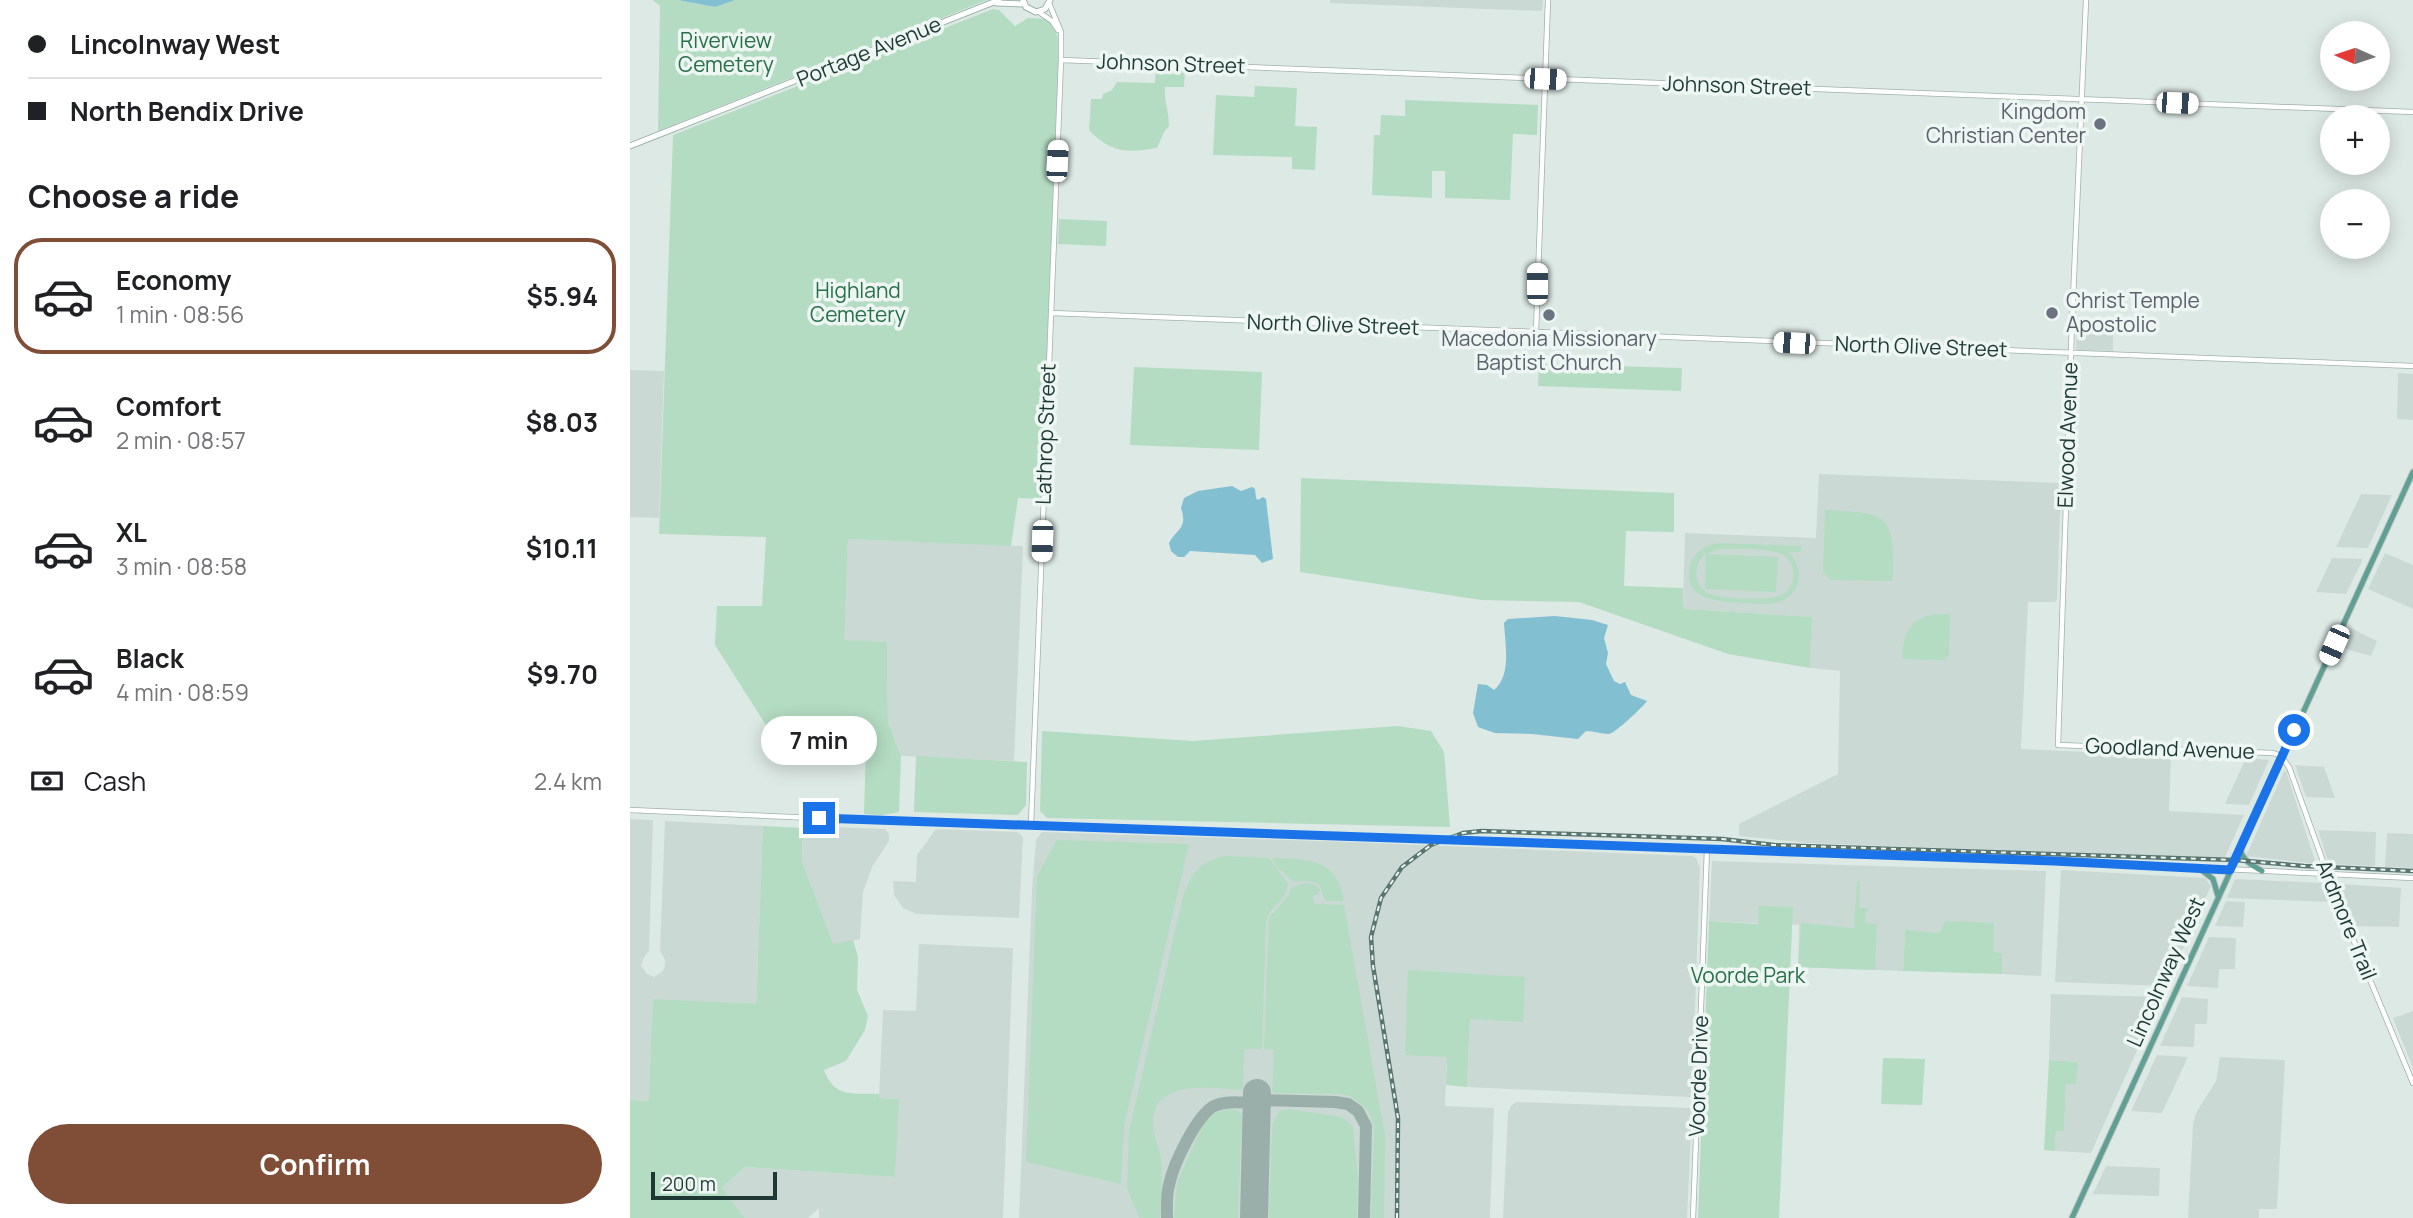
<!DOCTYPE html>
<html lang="en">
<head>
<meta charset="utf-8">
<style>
  :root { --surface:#fff; --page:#f2f2f2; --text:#202124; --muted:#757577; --line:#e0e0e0; --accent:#804e37 }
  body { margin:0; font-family:Manrope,sans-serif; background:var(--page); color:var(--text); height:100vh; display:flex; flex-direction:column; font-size:26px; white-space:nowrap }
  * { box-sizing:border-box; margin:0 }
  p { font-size:23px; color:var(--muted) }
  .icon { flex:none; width:38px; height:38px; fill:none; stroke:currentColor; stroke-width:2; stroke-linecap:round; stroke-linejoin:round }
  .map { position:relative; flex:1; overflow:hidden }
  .side { display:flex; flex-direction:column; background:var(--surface); width:630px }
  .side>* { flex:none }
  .banner { display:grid; align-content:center; height:154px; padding:0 28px; background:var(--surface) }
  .needle { width:46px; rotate:273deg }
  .tools { position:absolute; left:1690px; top:21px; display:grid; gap:14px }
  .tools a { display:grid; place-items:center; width:70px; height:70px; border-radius:50%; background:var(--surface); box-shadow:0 4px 18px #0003; font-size:35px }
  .scale { position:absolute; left:21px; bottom:18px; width:126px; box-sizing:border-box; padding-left:7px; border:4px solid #1e3933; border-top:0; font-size:19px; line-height:24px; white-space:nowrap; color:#1e3933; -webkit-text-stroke:5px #edf6f2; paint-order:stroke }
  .end { position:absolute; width:32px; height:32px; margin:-16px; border:9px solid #1a73e8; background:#fff; box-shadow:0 0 0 4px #fff }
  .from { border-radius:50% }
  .bubble { position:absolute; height:49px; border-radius:24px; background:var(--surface); box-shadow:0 4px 18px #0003; font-size:23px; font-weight:700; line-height:49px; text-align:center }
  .car { position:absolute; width:21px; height:42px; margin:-21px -10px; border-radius:9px; box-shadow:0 0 5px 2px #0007; background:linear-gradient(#fff 24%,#345 0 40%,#fff 0 76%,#345 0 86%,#fff 0) }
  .banner b { display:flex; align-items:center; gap:24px; height:66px; font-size:26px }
  .banner b+b { border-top:2px solid var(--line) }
  .banner i { width:18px; height:18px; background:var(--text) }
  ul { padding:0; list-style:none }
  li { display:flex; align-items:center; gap:21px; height:116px; margin:0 14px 10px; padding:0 14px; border:4px solid transparent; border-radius:28px }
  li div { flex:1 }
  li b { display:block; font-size:26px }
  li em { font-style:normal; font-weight:700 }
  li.on { border-color:var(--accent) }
  li>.icon { width:63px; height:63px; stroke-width:1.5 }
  h2 { padding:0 28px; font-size:32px; line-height:84px }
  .pay { display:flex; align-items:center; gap:18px; height:77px; padding:0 28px; font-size:26px }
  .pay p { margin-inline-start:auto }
  .button { display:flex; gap:14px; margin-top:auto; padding:14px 28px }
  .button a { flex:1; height:80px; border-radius:42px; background:var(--accent); color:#fff; font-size:28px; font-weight:700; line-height:80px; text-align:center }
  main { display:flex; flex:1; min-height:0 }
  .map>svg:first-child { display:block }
  .built { fill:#cbd9d4 }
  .green { fill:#b4dcc2; fill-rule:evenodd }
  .water { fill:#82bfd1 }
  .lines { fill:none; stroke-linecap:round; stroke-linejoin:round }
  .taxiway { stroke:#9aafaa; stroke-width:12 }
  .runway { stroke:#9aafaa; stroke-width:28 }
  .tertiary-casing { stroke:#a0b1ac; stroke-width:6 }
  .secondary-casing { stroke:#9cb5ae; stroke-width:7 }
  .primary-casing { stroke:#bcc4c2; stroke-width:7 }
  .tertiary { stroke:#fff; stroke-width:4.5 }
  .secondary { stroke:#fff; stroke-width:5 }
  .primary { stroke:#60a094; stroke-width:5 }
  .rail-casing { stroke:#58756f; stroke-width:4.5 }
  .rail { stroke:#edf6f2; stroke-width:2; stroke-dasharray:5; stroke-linecap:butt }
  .route { stroke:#1a73e8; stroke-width:9 }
  .worship-dot { fill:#6b7280; stroke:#edf6f2; stroke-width:2.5 }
  .labels { text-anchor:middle; stroke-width:7; stroke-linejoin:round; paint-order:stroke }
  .park-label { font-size:21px; fill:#287049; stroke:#edf6f2 }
  .street-label { font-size:21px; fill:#1e3933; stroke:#edf6f2 }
  .worship-label { font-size:21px; fill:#5b616d; stroke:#edf6f2; text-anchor:end }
</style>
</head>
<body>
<main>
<section class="side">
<div class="banner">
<b><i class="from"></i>Lincolnway West</b>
<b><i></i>North Bendix Drive</b>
</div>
<h2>Choose a ride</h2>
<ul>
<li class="on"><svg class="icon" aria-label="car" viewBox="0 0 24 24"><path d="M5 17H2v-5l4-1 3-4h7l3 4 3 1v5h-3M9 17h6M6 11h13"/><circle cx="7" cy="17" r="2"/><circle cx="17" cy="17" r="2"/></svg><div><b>Economy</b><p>1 min · 08:56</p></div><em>$5.94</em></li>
<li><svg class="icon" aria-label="car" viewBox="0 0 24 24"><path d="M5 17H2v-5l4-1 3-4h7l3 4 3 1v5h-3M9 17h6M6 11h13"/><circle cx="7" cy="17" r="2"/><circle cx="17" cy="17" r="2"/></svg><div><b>Comfort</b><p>2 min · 08:57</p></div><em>$8.03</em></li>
<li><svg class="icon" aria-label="car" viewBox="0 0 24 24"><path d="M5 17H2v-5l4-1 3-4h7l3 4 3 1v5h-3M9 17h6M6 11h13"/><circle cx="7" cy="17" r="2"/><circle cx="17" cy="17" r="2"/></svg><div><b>XL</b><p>3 min · 08:58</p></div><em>$10.11</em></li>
<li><svg class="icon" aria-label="car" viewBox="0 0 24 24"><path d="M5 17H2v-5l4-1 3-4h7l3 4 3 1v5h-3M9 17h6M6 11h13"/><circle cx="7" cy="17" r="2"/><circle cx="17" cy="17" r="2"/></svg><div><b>Black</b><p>4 min · 08:59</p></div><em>$9.70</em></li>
</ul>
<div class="pay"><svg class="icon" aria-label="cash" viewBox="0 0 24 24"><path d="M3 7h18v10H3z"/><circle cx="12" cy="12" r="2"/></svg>Cash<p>2.4 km</p></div>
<div class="button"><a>Confirm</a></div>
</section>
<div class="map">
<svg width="1783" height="1218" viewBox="0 0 1783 1218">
  <rect width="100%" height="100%" fill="#dde9e5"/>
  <path class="built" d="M700,0H913L912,11L700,3Z
    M1447,323L1483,325V351L1446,350Z
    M0,370L34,371L29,518L0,517Z
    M1768,373L1783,374V420L1767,419Z
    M1189,474L1431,483L1427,600L1425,602H1398L1391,749L1541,756L1539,811L1614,815L1594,859L1179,843L1109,836V824L1208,774L1210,671L1180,668L1181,617L1055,609L1053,605L1055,533L1186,538Z
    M1731,494L1762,495L1738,548L1706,547Z
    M218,539L393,546L384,761L271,756L258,722L257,643L213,640Z
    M1755,553L1783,565V609L1738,589Z
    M1702,558L1733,559L1716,594L1686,592Z
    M1721,628L1747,641L1741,656L1712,648Z
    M1616,758L1639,760L1619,805L1595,804Z
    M1665,765L1694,767L1705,798L1676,797Z
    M1654,771H1656L1686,864L1616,856Z
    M0,819L23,820L19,951L14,957L11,966L17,974L24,977L32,972L35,966V960L30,950L35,821L133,826L126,1005L19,1101L0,1100Z
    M179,826L255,829L259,834V841L242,867L233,892L230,939L203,945L172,861L173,828Z
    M306,829L388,832L393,837L389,918L287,914L273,908L264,895L263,881L286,882L287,855Z
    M1688,830L1746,832L1745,866L1699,864Z
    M412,832L719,842L1062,856L1066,858L1070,867L1062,1094L1060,1097L837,1087L840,1019L779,970L817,1057L815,1106L864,1108L860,1218H389L402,890L406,840Z
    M1757,833L1783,834V868L1755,867Z
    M1082,861L1416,871L1411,976L1372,974V953H1363V923L1310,933L1275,931L1273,971L1168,967L1169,925L1079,921Z
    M1431,870L1575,878L1581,886L1536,986L1425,982Z
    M1605,879L1694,883L1702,902L1597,898Z
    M1711,884L1771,888L1769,927L1725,926L1709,889Z
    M1596,901L1615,902L1613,927L1585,926Z
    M1579,937L1606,938L1605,969H1589L1588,988L1557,986Z
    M289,944L383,948L373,1218H189V1208L178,1218H115L92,1188L115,1167L265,1177L268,1099L249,1098L253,1010L286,1011Z
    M1421,994L1531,997L1461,1153L1425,1151L1426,1131H1434L1436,1084L1448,1062L1419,1060Z
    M1552,997L1578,999L1577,1024H1565L1564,1047L1530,1046Z
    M1783,1011V1068L1763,1018Z
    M1527,1055L1558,1057L1532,1113L1501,1111Z
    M1590,1057L1655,1060L1647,1209H1629V1218H1558L1563,1124L1566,1113L1586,1081Z
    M886,1102L1062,1108L1057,1218H873L878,1112L881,1106Z
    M1476,1166L1530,1168L1529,1196L1463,1194Z"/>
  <path class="green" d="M23,0H48L85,7L105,0H357L28,131L30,6Z
    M363,9L369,10L385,26L398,18L417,19L424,26L429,42L411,499L388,498L381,546L218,539L214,640L257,642L258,722L271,756L269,812L252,815L234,814L236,744L146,741L85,645L87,606H132L136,537L29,534L43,135Z
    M526,69L555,70L554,87H535C534,102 539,111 539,126L534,132L527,148C496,153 481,153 459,130L461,99H472L473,94L482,90L487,82L525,83Z
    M625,86L667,88L665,126L687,127L685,170L662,169V157L583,155L586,95L624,97Z
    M775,100L908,105L907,135L883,134L880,200L815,198V171H802V198L742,195L744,135H750L751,115L775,116Z
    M429,219L477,221L476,246L428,244Z
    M909,364L1052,368L1051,391L908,386Z
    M504,367L632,372L629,450L500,445Z
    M671,478L1044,493V532L996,531L994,586L1053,588V605L1055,609L1182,617L1180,668L1098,654L949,602L851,600L670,572Z
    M1195,510C1259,513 1265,514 1263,581L1201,580L1193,572Z
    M1090,543L1171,546V552H1159C1173,567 1173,591 1152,601C1141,606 1127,603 1115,603C1091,602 1049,601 1061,563C1066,550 1077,544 1090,543ZM1090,549C1107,549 1147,546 1158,559C1168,571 1164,590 1150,596C1140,600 1090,599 1080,594C1062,586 1063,566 1075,554Z
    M1076,554L1148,557L1146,592L1075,589Z
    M1305,614H1320L1319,655L1314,660L1272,659C1273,633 1278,620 1305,614Z
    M768,726L801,731L814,752L820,827L417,818L410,811L412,731L563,741Z
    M286,756L397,762L396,805L388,815L284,812Z
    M133,826L173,828L172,861L203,944L223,940L228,957L227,990L238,1016L235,1030L216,1061L194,1070C204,1098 223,1093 249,1094V1098L269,1099L265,1177L115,1167L92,1188L115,1218H0V1100L19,1101L23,999L126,1004Z
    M427,840L559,844L494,1126L491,1184L396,1162L407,876Z
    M594,856L639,858L658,883C656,902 641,904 636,921L632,1049H614L613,1090C583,1089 525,1077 523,1122C522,1135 530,1146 531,1158C533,1178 530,1198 530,1218H509L497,1188L499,1131L552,901C559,876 568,862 594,856Z
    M642,858C679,859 707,858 714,901H695L690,885L680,881H663L648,868Z
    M1227,881H1230L1229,908H1238V911L1235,912V923L1247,924L1245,970L1168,967L1171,923L1224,928Z
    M674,883L684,885L690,889L689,894L683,896L684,904L714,905L755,1135L754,1218H741L744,1125L737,1109L720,1096L710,1094L645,1093L642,1091L644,1050L634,1049L639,918L658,896L661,888Z
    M1129,906L1163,907L1149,1218H1068L1079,921L1128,924Z
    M1315,921L1364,923L1363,952L1372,953V974L1273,971L1275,930L1310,933Z
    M778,970L895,977L893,1022L840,1019L837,1087L816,1085L817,1057L775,1055Z
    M1253,1058L1295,1059L1292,1105L1251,1104Z
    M1419,1060L1448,1062L1446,1084H1436L1434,1131H1426L1425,1151L1414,1150Z
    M600,1109L608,1111L612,1115L608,1218H544L547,1182L574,1123L585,1113Z
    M658,1109L712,1117L723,1127L728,1177L727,1218H639L642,1125L649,1111Z"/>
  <path class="water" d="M48,0H105L85,7Z
    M602,486L611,491L622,487L625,489L626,498L628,500L633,497L636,499L643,559L632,563L625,555L560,551L554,557H548L541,551L539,543C547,528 558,529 551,508L554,498L568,491Z
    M925,616L962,620L978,625L974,638L978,653L976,664L984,681L990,684L995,682L1001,695L1017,701C1014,706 984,734 979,734C971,734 964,731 956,731L948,739L902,734L865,733L848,727L843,713L848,684L857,685L864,690C882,675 875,643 874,623L878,619Z"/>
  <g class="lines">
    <path class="taxiway" d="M627,1100L705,1102L718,1104L728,1111L736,1126L734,1218
      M537,1218C537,1207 536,1196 539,1185C543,1165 566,1116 584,1106C597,1100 613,1103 627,1103"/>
    <path class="runway" d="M624,1218L627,1093"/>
    <g class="tertiary-casing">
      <path id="tertiary" d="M1456,0L1442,322L1428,745L1643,753L1651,756L1659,767L1708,903L1783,1083
        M409,12L422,21L428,30
        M431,60L1783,112
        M421,313L1783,366
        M906,332L918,0
        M0,810L276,822L1424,861L1783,878
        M401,825L431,60V32L419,3
        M1063,1218L1077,849"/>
    </g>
    <g class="secondary-casing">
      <path id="secondary" d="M393,0L396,7L406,12L415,9L420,0
        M366,3L394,4
        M0,146L369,0"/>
    </g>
    <g class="primary-casing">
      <path id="primary" d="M1610,850C1614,861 1621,865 1632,871
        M1569,868L1583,879L1588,896
        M1442,1218L1783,472"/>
    </g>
    <use href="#tertiary" class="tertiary"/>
    <use href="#secondary" class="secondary"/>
    <use href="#primary" class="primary"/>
    <g class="rail-casing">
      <path id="rail" d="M767,1218L768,1118L743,966L741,937L751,898L772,867L801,845L833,833L852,831L1092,839L1144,845L1605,860L1674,866L1783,871"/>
    </g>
    <use href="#rail" class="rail"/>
  </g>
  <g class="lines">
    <path class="route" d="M189,818L1424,861L1600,870L1664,730"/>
  </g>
  <g class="worship-dot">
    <circle cx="1470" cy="124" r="7"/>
    <circle cx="1422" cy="313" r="7"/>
    <circle cx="919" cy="315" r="7"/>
  </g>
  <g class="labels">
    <g class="park-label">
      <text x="96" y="48">Riverview<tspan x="96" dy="24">Cemetery</tspan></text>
      <text x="228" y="298">Highland<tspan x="228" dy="24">Cemetery</tspan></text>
      <text x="1118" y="983">Voorde Park</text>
    </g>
    <g class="street-label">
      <text transform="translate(239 52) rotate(-22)" y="7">Portage Avenue</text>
      <text transform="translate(541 64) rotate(2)" y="7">Johnson Street</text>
      <text transform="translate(1107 86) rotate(2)" y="7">Johnson Street</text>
      <text transform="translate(703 325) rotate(2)" y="7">North Olive Street</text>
      <text transform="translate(1291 347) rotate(2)" y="7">North Olive Street</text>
      <text transform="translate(416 434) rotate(-88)" y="7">Lathrop Street</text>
      <text transform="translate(1438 435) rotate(-88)" y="7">Elwood Avenue</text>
      <text transform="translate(1540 749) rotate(2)" y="7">Goodland Avenue</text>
      <text transform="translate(1716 920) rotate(68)" y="7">Ardmore Trail</text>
      <text transform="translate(1536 972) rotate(-66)" y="7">Lincolnway West</text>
      <text transform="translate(1069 1076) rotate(-88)" y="7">Voorde Drive</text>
    </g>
    <g class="worship-label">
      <text x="1456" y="119">Kingdom<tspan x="1456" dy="24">Christian Center</tspan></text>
      <text x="1436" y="308" text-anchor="start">Christ Temple<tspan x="1436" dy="24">Apostolic</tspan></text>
      <text x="919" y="346" text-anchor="middle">Macedonia Missionary<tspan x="919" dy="24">Baptist Church</tspan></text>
    </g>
  </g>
</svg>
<div class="tools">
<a><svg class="needle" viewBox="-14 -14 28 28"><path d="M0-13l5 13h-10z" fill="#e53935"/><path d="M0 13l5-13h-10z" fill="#757577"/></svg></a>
<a>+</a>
<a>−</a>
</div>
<div class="scale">200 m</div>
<i class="end from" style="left:1664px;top:730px"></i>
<i class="end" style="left:189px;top:818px"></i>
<div class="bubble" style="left:131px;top:716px;width:116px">7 min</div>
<i class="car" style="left:915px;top:79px;rotate:92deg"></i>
<i class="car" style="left:1547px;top:103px;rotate:92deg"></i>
<i class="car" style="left:427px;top:161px;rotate:3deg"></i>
<i class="car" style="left:907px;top:284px;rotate:0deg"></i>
<i class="car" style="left:1164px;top:343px;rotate:273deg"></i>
<i class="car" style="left:412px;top:541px;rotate:182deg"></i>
<i class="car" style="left:1704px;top:645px;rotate:204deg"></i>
</div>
</main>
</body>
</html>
